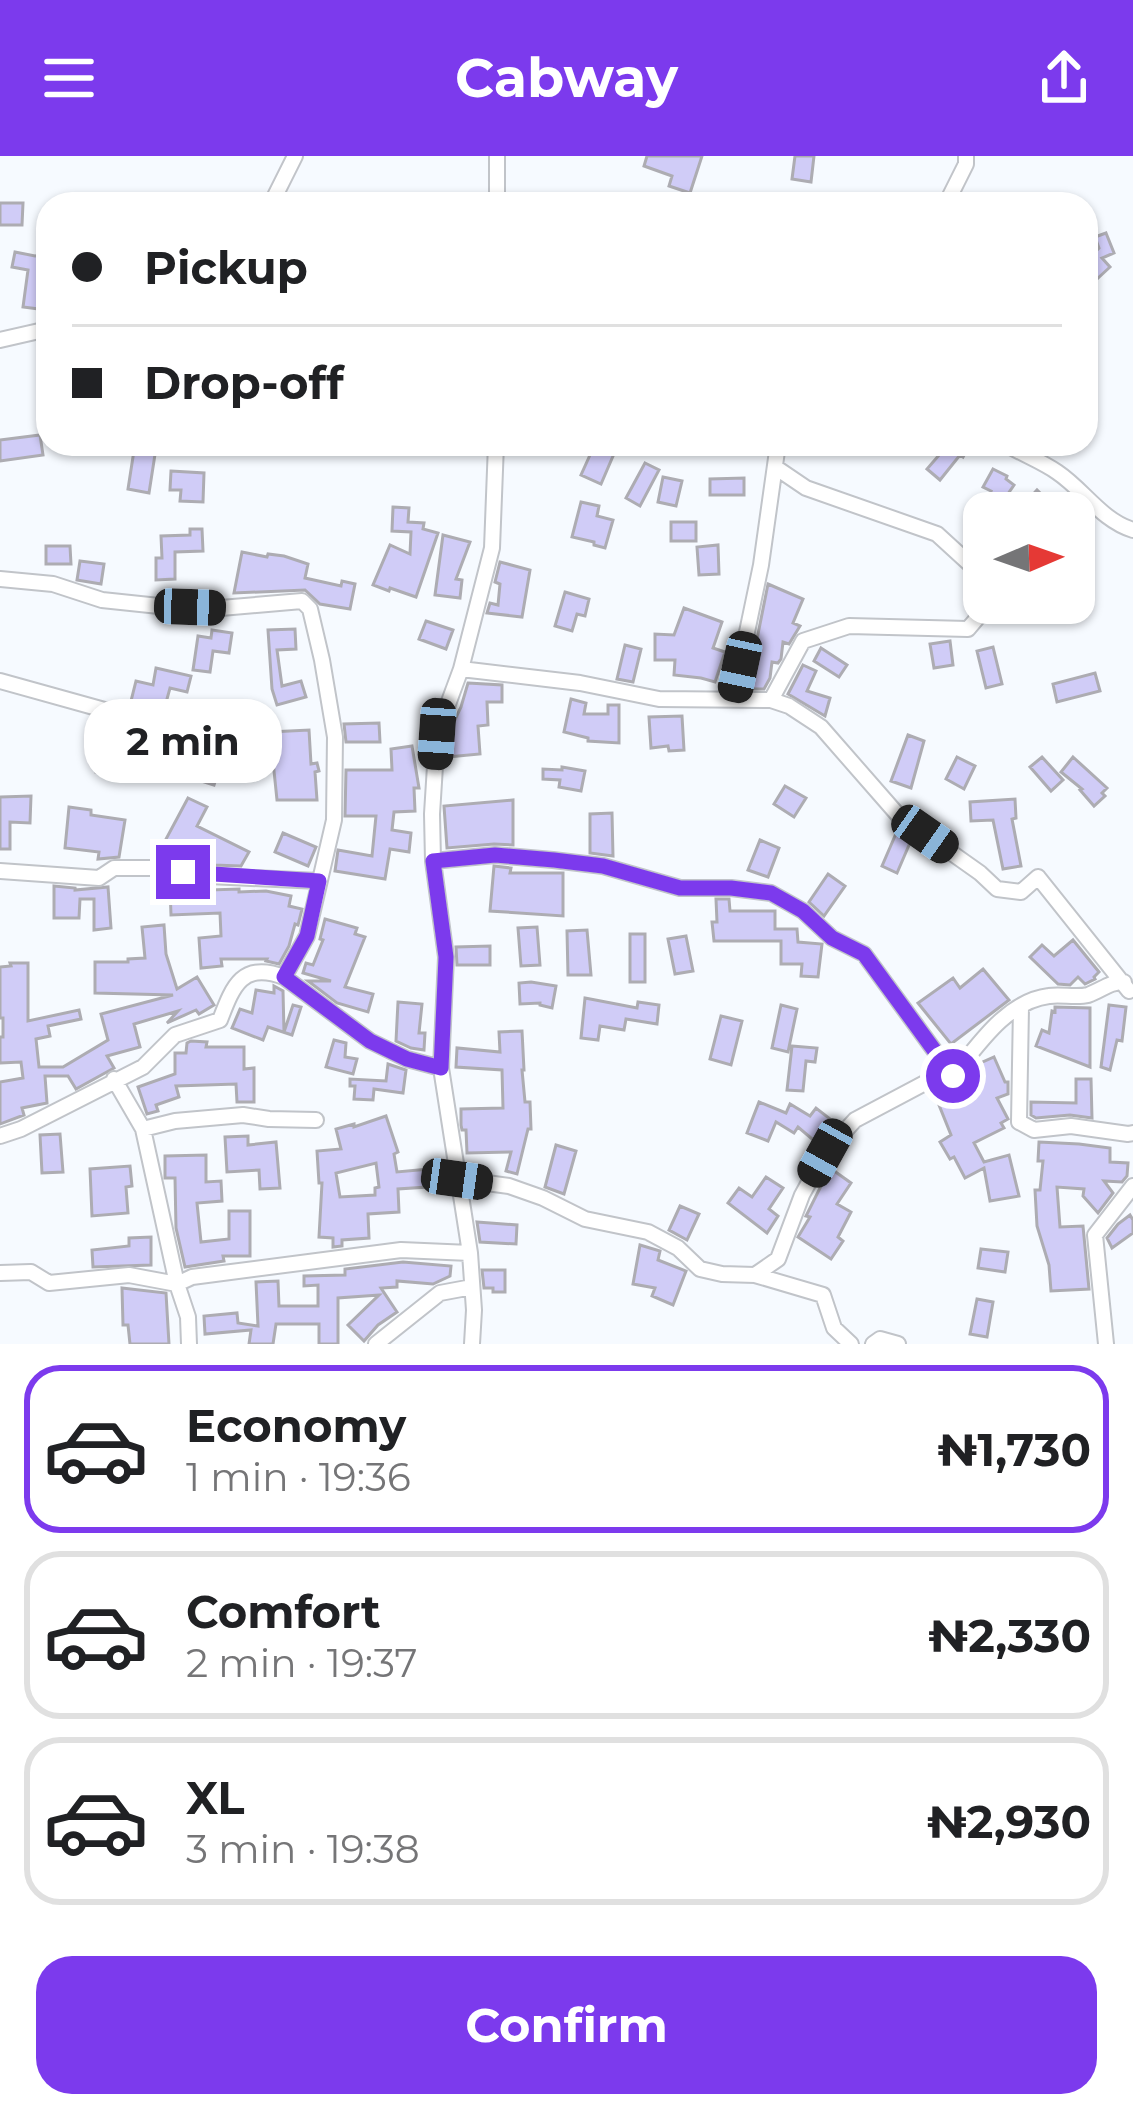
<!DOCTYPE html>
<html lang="en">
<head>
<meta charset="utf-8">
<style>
  :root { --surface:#fff; --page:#f2f2f2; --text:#202124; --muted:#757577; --line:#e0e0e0; --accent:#7c3aed }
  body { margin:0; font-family:Montserrat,sans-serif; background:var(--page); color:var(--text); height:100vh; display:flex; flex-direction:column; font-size:45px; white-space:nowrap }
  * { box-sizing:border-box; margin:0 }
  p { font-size:39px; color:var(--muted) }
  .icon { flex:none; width:66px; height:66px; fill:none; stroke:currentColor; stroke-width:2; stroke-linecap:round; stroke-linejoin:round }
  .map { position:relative; height:1188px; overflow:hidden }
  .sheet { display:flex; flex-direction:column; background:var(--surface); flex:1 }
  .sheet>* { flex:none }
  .banner { position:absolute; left:36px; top:36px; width:1062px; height:264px; border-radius:36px; box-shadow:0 3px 9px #0004; display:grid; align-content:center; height:264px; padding:0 36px; background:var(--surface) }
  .needle { width:78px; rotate:88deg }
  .buttons { position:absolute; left:963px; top:336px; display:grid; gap:24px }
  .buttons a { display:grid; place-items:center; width:132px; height:132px; border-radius:24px; background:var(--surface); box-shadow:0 3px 9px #0004; font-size:60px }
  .end { position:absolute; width:54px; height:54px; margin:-27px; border:15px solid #7c3aed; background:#fff; box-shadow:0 0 0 6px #fff }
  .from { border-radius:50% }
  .bubble { position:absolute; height:84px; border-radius:36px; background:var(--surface); box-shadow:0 3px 9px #0004; font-size:39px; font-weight:700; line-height:84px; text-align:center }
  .car { position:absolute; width:36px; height:72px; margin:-36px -18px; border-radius:15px; box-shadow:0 0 9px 3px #0007; background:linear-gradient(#222 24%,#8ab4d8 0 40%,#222 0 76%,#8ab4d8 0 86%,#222 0) }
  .banner b { display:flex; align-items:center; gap:42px; height:114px; font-size:45px }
  .banner b+b { border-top:3px solid var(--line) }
  .banner i { width:30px; height:30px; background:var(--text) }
  ul { padding:21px 0 0; list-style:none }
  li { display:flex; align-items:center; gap:36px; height:168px; margin:0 24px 18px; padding:0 12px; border:6px solid var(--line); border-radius:36px }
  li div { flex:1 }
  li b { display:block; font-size:45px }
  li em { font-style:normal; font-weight:700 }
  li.active { border-color:var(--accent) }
  li>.icon { width:108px; height:108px; stroke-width:1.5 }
  .primary-button { display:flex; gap:24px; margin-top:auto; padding:24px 36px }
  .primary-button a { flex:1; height:138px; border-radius:36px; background:var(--accent); color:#fff; font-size:48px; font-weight:700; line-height:138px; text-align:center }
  header { display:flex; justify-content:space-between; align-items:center; height:156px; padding:0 36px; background:var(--accent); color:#fff; font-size:54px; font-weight:700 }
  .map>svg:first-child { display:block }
  .building { fill:#d0ccf7; stroke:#adacb2; stroke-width:3; fill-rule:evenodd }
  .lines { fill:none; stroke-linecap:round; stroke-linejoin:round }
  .minor-casing { stroke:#c1c4c9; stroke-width:18 }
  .minor { stroke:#fff; stroke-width:14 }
  .route { stroke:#7c3aed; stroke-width:15 }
</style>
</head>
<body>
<header><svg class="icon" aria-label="menu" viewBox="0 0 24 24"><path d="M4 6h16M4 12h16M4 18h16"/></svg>Cabway<svg class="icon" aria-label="share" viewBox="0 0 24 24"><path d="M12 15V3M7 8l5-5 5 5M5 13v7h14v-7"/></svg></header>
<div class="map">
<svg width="1133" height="1188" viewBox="0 0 1133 1188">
  <rect width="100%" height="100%" fill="#f6faff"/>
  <path class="building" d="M647,0H702L690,37L669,30L672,20L644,10Z
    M795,0H814L811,26L792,23Z
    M0,47H23L22,69H0Z
    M1106,77L1114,97L1102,102L1110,111L1097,123L1091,117L1086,121V105L1099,92L1095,81Z
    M15,96L35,100L48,98V144L40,143L39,153L23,151L28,114L12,111Z
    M40,279L43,299L0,305V284Z
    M135,288L156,292L149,337L128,333Z
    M595,288H603L616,293L601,328L581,319Z
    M954,288H970L963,301L960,299L940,324L927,313L946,291L950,295Z
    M645,307L659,314L640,350L626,342Z
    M993,313L1007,320L1006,323L1014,329L1003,345L1018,355L1037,334L1047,344L1034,357H998L983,347L991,335L983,331Z
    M171,315L204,317L203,346L180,345L181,334H170Z
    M663,321L682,325L676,350L658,346Z
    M744,322V339H710V323Z
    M581,346L599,350L597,360L613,364L605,392L594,389V386L572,381Z
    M393,351L409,352L408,366L424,367L423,373L438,377L416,441L390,432L389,435L373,429L390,389L410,398L411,376L392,375Z
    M671,366H696V385H671Z
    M190,373H202L203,395L175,396V423L156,424V402H162L161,380L190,379Z
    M443,379L470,386L456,423L462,424L460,442L435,439Z
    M718,389L719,418L699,419L697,391Z
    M46,390H70L71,408H46Z
    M242,396L267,401L268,398L284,400L308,408L305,422L341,430L342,425L355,428L350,453L320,448L305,434L234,437Z
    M80,405L104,408L101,428L77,424Z
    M500,406L530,414L522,461L487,457L490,447L498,449L500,428L495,426Z
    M768,428L803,443L793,467L800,470L789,488L783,486L781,503L778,507L772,506L770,522L764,533H747Z
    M565,436L589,443L585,460L577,458L572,475L555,470Z
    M684,452L722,466L713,492L725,496L715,526L701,522L674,519L675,504H655V478L674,479Z
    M426,465L453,474L446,493L419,483Z
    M295,473L296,493L277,494L282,530L301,525L306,541L277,549L272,533L268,474Z
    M212,474L232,477L229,497L213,495L210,516L193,514L198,480L211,482Z
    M950,485L953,509L934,512L930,488Z
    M625,489L641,493L633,526L617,523Z
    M993,491L1002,528L986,532L977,495Z
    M821,492L847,509L839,521L814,505Z
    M803,509L816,515L807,535L830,542L825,560L788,538Z
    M156,512L191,520L187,536L170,532L164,554L131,545L136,525L153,529Z
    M1095,517L1100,535L1057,546L1053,528Z
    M468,527L502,529V546H487L488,569L478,570L480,598L447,601L448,580L452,579L451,572L461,551Z
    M571,543L586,547L584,558H608V549H619V587L588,585V582L564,576Z
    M682,560L684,594L669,595L668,590L651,592L649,561Z
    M379,567L380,586H346L344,568Z
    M309,574L311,608L317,607L319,615L315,616L317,644H277L270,576Z
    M908,579L924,585L911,632L891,625Z
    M103,583L146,594L140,610L131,607L126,622L96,616Z
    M205,590L224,597L214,629L195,623Z
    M412,590L419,632H414L415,655L394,656L392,674L411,677L409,696L390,693L385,723L335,715L338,694L372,700L376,660H345L346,614H392L391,593Z
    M957,601L975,610L964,633L946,623Z
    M1042,601L1063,624L1051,635L1030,611Z
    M1073,601L1107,632L1102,637L1105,640L1094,650L1080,634L1082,633L1061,616Z
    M562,611L585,615L581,635L559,631L560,624L543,623V613L562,614Z
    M785,630L806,642L794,661L774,648Z
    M31,640L30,667L10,666V693H0V641Z
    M188,642L207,651L197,670L249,696L241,710L213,709L204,704L202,707L178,696L174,703L158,698Z
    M1015,643L1016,662L1012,663L1021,710L1003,713L993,664L971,665L970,646Z
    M513,644V689L494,688L447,692L444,650Z
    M69,651L91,654V659L125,664L119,701L98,703L99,696L65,692Z
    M612,657L613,700L590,697V658Z
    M898,673L912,682L897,717L882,710Z
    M283,677L316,691L308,710L275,696Z
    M760,684L779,692L768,721L748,714Z
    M494,710L511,712L510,717H563V760L490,755Z
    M828,718L845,730L824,760L809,746Z
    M54,730L75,732V734L108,731L111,772L94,774V743H80L79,762H54Z
    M210,731V734L239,733V736L266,735L291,740L289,750L302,753L298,769L295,768L289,790L279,808L266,805L267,803H221L222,810L201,812L199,782L221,780L220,757L171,759L170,732Z
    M716,743H729L730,755H775V773H797L798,786L822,788L818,821L801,820L802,808H781V785H714L712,766H717Z
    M325,763L357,772L355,778L365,781L345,831L373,838L368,856L337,847L308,825H331L303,817L306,807L313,809L323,784L320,783Z
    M164,769L166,798L177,833L197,821L214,849L199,858L196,854L167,867L178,855L134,868L140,891L107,900L114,912L76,933L68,920H45L47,947L22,952L24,959L0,968V926L23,922L21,906L0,907V881H3V862H0V811L11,810L10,807H28V865L79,854L81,863L48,870L50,880L36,883L39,911H63L108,884L101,858L173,839L95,837V806H128V803L145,802L142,771Z
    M537,771L540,809L521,810L518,772Z
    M587,774L591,819H568L567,775Z
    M630,778H645V826H630Z
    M686,780L693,815L675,818L668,783Z
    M1073,784L1099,816L1094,821L1095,823L1085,828L1078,821L1070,829L1058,828L1030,801L1042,789L1054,800Z
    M490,790V809H457L456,791Z
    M983,813L1009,844L951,888L918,847L953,822L960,832Z
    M531,826L556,830L552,852L540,849V847L520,848L519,827Z
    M274,830L283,835L284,876L293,849L301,851L292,879L268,871L263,884L232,872L240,853L252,857L256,834L274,837Z
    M585,842L637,852L638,846L659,849L657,868L626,863L624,874L600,870L598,884L581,882Z
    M398,846L422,848L419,877H425L424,894L411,892L396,885Z
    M781,849L797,853L788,896L772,892Z
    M1109,849L1126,851L1122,885L1117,884L1110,914L1101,911Z
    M1055,851L1090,852V911L1036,890L1042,874L1049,877L1052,855L1055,856Z
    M721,860L742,865L731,909L710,903Z
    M522,875L524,914H522L525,946H530L531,973H528L517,1018L506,1015L511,996L467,997L466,974H462L461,969V953L503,952L502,914L456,911L457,892L500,896L499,876Z
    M334,884L346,887L345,901L357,903L353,918L326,911Z
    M191,885L207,886L206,891H244V913L254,912V946H237L236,928L176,930L179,941L156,949L158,955L147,958L138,931L175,918V897H186L187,887Z
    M792,890L817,892L815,906L806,905L803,935L787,934Z
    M994,901L1005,926H1008V938L997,942L1008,963L1001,967L1004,972L974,987L984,1006L1009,999L1019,1040L990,1045L984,1012L965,1022L954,1001L950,1003L940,986L951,979L935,939L959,930L976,909Z
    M388,908L406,914L403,937L374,933L373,944L354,943L355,930H350V923L386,925Z
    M1076,923H1091L1092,962L1070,959L1036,962L1031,959V946L1076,947Z
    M759,946L786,957L790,948L810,960L816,952L834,966L818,988L798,971L794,977L776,966L768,985L747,977Z
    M386,960L398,996L394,998L397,1016L441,1012L443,1030L398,1033L399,1056L368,1058L369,1082L342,1084V1090L333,1091V1082L319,1081L322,1027H319L317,995L341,993L336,973L354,968V971ZM376,1007L379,1031L375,1032V1039L340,1041L336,1017Z
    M60,978L63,1016L42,1017L40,979Z
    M248,980V989L276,986L280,1032L260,1033L259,1014L227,1016L225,981Z
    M1039,986L1079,988L1110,992V1006L1128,1007L1127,1020L1122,1026L1104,1025L1113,1037L1098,1057L1083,1040L1084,1033L1057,1031L1060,1071L1083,1070L1089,1133L1051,1135L1049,1109L1037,1070L1035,1034H1040L1043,1005H1038Z
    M556,989L576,995L564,1038L545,1031Z
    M206,999V1026L221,1025L222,1045L197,1047L201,1086L229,1083V1055H250V1100H223L224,1105L185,1111L176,1072L175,1022H165V1000Z
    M130,1010L132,1030L126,1031L128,1057L92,1060L90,1013Z
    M830,1012L851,1027L837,1048L851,1056L838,1081L843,1085L831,1103L798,1081L810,1061L806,1060Z
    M766,1021L783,1032L769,1053L778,1060L767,1077L728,1047L739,1032L752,1041Z
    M680,1050L699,1058L687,1084L669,1074Z
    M1130,1059L1133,1064V1077L1112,1092L1107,1082L1118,1068Z
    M477,1066L517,1069L516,1088L480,1086Z
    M151,1081V1109L93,1111L92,1094L129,1090V1082Z
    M640,1089L660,1095L658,1104L686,1115L673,1149L652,1140L655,1132L633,1128Z
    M981,1093L1008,1096L1005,1116L978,1112Z
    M403,1106L451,1110L450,1120L433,1128L397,1125V1131L381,1132L397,1156L378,1169L364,1185L348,1169L379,1139L338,1142V1188H319V1168H276L273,1188H249L251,1174L205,1178L204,1160L237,1157L238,1167L258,1170L256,1126L278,1125L279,1150H318V1129L304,1130V1120L345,1119V1113Z
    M482,1114H505V1136H493V1132H484Z
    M122,1132L166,1137L169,1188H130L128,1169H123Z
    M977,1143L993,1146L987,1181L970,1178Z"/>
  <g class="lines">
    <g class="minor-casing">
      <path id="minor" d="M271,48L295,0
        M497,48V0
        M719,48H746
        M946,48L966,8V0
        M0,184L48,173
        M1006,288C1022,298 1041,305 1057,316C1084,334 1101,364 1133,374
        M775,311L806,332L937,378L984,421
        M1074,372L1093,350
        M0,423L53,428L102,444L159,450L221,452L302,445L310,453L322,504L335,581L334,664L307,780L284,821
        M461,513L580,527L659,543L771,544L789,550L821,571L898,659L980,717L997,733L1021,736L1038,721L1129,835
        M0,525L108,555L135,558
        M733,543L761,409L778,288
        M771,544L803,485L849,470L968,473L990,447
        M433,705L495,699L553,704L603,710L680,732H731L771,737L803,755L832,782L864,798L953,920
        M0,715L99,722L114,712H163L209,720L319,725
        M1021,851L1019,966L1034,974L1071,970L1128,978L1133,977
        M114,923L143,973L177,1128L188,1161L189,1188
        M143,973L175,965L243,959L269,963L316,964
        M0,980L21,973L143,911L175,879L220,864C233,830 242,805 284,821L370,885L407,903L441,912
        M457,1023L509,1030L543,1042L585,1063L648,1076L678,1092L700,1113L722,1118L755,1119L823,1139L834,1172L851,1188
        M0,1117L31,1116L49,1127L129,1119L177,1128L192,1121L401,1094L470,1097
        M755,1119L778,1103L802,1039L825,997L855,964L938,920H953C978,889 1007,845 1049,840C1061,838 1076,842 1088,839C1102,834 1109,826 1124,826
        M376,1188L440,1137L472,1131
        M472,1188L474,1154L470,1097L441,912L446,801L433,705L432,658L437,578L461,513L492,392L496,288
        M873,1188L880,1183L898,1188
        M1106,1188L1095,1079L1133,1030"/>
    </g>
    <use href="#minor" class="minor"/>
  </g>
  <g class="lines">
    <path class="route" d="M183,716L319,725L307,780L284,821L370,885L407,903L441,912L446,801L433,705L495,699L554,704L603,710L680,732H731L771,737L803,755L832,782L864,798L953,920"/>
  </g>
</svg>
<div class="buttons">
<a><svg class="needle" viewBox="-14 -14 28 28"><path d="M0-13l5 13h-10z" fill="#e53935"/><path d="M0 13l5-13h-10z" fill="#757577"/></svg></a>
</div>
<i class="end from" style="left:953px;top:920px"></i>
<i class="end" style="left:183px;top:716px"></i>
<div class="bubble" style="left:84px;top:543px;width:198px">2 min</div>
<i class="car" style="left:190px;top:451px;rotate:92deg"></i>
<i class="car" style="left:740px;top:511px;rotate:192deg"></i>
<i class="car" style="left:437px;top:578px;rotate:184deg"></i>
<i class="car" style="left:925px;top:678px;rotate:125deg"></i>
<i class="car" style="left:825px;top:997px;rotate:209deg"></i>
<i class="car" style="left:457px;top:1023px;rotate:98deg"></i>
<div class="banner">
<b><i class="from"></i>Pickup</b>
<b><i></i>Drop-off</b>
</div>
</div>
<section class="sheet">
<ul>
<li class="active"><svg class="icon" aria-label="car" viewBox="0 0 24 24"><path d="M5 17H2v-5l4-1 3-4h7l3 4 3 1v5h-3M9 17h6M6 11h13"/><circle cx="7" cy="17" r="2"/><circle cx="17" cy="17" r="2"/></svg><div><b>Economy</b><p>1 min · 19:36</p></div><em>₦1,730</em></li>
<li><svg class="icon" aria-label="car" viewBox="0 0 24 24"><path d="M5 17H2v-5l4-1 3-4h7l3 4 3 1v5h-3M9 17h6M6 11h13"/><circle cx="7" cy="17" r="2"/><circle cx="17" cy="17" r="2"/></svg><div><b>Comfort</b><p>2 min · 19:37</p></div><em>₦2,330</em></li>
<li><svg class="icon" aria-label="car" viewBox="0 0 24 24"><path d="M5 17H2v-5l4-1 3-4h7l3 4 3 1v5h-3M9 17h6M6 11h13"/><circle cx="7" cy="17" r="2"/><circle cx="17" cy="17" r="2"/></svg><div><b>XL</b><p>3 min · 19:38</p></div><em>₦2,930</em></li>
</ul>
<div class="primary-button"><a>Confirm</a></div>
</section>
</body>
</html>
